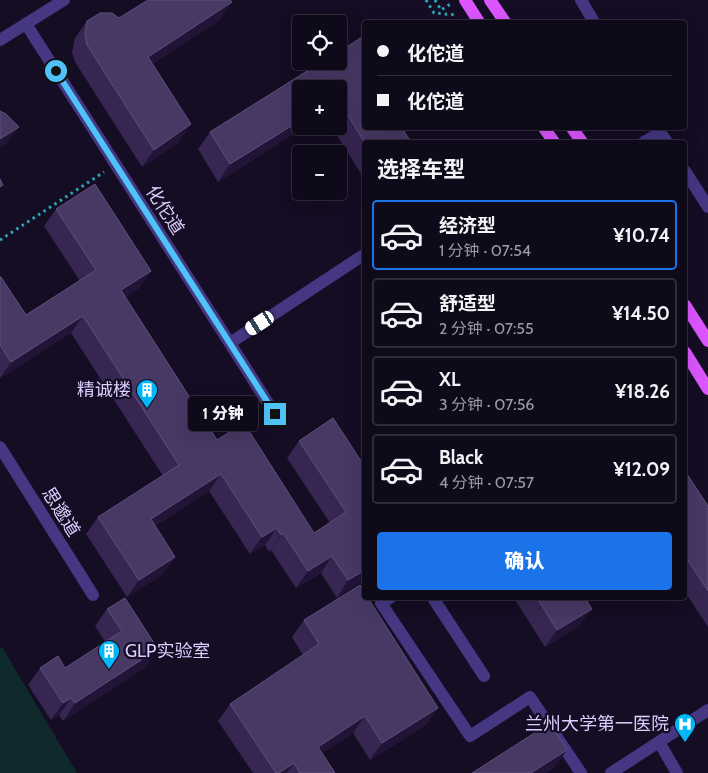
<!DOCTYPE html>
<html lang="zh">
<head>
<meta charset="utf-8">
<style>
  :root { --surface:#0f0a1a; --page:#1d1827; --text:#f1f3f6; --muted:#9b9aa2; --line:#2f2b39; --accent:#1a73e8 }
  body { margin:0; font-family:Cabin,"Noto Sans SC",sans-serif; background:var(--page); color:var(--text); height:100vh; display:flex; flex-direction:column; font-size:19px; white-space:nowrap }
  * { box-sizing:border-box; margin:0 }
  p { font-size:16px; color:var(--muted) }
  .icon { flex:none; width:28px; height:28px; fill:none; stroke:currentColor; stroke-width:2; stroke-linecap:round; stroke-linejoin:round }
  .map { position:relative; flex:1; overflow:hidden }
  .details { position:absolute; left:362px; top:140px; width:325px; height:460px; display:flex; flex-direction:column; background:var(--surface); border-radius:5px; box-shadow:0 5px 20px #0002,0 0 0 1px var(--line) }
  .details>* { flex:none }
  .top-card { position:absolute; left:362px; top:20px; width:325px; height:110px; border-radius:5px; box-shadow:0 5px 20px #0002,0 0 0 1px var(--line); display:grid; align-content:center; height:110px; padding:0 15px; background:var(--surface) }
  .controls { position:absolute; left:292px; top:15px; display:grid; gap:10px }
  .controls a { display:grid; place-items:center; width:55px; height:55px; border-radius:5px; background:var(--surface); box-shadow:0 5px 20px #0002,0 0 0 1px var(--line); font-size:25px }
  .end { position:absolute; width:22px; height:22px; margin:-11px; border:6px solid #4fc3f7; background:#111; box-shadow:0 0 0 2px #111 }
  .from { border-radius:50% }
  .bubble { position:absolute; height:35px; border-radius:5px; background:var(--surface); box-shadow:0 5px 20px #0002,0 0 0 1px var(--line); font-size:16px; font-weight:800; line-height:35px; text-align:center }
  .car { position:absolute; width:15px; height:30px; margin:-15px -8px; border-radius:6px; box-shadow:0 0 4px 1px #0007; background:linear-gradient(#fff 24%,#345 0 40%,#fff 0 76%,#345 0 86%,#fff 0) }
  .top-card b { display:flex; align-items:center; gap:18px; height:48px; font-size:19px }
  .top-card b+b { border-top:1px solid var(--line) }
  .top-card i { width:12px; height:12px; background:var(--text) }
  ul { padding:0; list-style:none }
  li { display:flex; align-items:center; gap:15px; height:70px; margin:0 10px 8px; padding:0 5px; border:2px solid var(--line); border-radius:5px }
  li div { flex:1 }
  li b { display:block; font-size:19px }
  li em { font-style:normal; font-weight:800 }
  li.on { border-color:var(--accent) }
  li>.icon { width:45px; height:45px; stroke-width:1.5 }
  h2 { padding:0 15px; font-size:22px; line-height:60px }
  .button { display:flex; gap:10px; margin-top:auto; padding:10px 15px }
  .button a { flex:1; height:58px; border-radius:5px; background:var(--accent); color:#fff; font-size:20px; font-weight:800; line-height:58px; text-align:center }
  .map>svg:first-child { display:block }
  .pitch { fill:#10292d }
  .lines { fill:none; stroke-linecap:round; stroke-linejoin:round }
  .path { stroke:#2ba8b7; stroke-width:3; stroke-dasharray:2.5 4; stroke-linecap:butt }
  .minor { stroke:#463783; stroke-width:12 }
  .major { stroke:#dc55ff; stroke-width:12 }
  .wall { fill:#362651 }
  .shaded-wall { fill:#211437 }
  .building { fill:#473864; stroke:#5f4f7c }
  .route { stroke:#4fc3f7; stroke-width:6 }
  .labels { text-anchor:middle; stroke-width:4.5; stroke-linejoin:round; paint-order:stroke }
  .street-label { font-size:18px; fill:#dcceff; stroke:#140d23 }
  .poi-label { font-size:18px; fill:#dcceff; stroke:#140d23; text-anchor:end }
</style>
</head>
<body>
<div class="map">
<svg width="708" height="773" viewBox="0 0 708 773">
  <rect width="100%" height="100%" fill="#140d23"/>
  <path class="pitch" d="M2,647L77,773H0V648Z"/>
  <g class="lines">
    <path class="path" d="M426,0L434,13L457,15
      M435,0L441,10L452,3
      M0,240L104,172"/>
    <path class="minor" d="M581,0L594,22
      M26,24L275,414
      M0,40L64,0
      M657,128L667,142
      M644,142L660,133
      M685,171L708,207
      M230,343L365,254
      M0,447L93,595
      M390,598L381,603L470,736L530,697L581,773
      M433,598L484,676
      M659,742L677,773
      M611,773L708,710"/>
    <path class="major" d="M465,0L479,22
      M490,0L505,22
      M544,128L554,142
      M572,128L582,142
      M685,305L708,341
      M685,352L708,389"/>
  </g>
  <path class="wall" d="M119,18L220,20L152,64L179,142L142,167L75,62L72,53L75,38L87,21Z
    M365,35V128H402L411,142H365V180L331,126H339V89H301V126H306L218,182L198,149L210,132L323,61H339V52Z
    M56,209L151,271L139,288L125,297L217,440L314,533L330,523L287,458L299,441L333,418L365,579L337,598L321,573L296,588L271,550L269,552L265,545L250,554L209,491L155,526L175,557L163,574L127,597L86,534L98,517L163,476L71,333L0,378V277L26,315L80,281L44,226Z
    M685,471L708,506V627L685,592Z
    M514,598H585L579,626L545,647Z
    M107,609L146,667L63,721L59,715L51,720L28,685L40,668H65L105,642L95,626Z
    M304,620L438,708L426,725L370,760L353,733L322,753L335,773H253L218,721L230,704L303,655L292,637Z"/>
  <path class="shaded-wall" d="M232,2L220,20L135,75L148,57Z
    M301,120V126H306L218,182L230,164Z
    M191,124L179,142L142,167L154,150Z
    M19,127L6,144L0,148V139Z
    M151,271L139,288L109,307L121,290Z
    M83,316L71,333L0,378L11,362Z
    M221,474L209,491L139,536L151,519Z
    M277,528L265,545L250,554L262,537Z
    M283,533L271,550L269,552L281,535Z
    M332,556L321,573L296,588L308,571Z
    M175,557L163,574L127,597L139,580Z
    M365,570V579L337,598L348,580Z
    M592,609L579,626L545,647L557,630Z
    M158,649L146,667L63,721L75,703Z
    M71,698L59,715L51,720L63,703Z
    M438,708L426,725L370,760L382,743Z
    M365,716L353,733L306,764L318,747Z
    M567,750L555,767L546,773H531Z
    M294,763L287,773H279Z"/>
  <path class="building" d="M148,0H230L232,2L148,57L191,124L154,150L87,45L85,35L87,21L100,13H112L119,18Z
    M365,35V128H402L411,142H365V143L339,101V89H301V120L230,164L210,132L323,61H339V52Z
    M0,111L6,114L19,127L0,139Z
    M0,179L3,185L0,187Z
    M95,184L151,271L121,290L217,440L244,423L314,533L346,512L299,441L333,418L365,467V570L348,580L332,556L308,571L283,533L281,535L277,528L262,537L221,474L151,519L175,557L139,580L98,517L179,465L83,316L11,362L0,345V277H1L26,315L96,270L56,209Z
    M685,471L708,506V591L685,556Z
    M360,585L365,593V598H368L438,708L382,743L365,716L318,747L335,773H300L294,763L279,773H276L230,704L319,644L304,620Z
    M125,598L158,649L75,703L71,698L63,703L40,668L58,656L65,668L122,631L107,609Z
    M537,598H585L592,609L557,630Z
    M550,723L567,750L531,773H472Z"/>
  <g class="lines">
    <path class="route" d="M56,71L275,414"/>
  </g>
  <defs>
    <g id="building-pin" transform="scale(1.125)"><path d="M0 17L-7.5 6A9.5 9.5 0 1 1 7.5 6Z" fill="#00b7f9" stroke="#140d23"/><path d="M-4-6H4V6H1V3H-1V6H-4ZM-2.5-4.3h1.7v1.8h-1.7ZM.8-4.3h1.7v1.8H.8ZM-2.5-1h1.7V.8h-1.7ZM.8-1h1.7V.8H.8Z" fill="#fff"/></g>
    <g id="hospital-pin" transform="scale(1.125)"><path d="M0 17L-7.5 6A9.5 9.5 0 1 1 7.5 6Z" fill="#00b7f9" stroke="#140d23"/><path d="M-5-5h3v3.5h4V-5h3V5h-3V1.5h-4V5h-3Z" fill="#fff"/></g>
  </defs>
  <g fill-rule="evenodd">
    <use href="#building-pin" x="147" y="390"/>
    <use href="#building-pin" x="109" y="651"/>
    <use href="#hospital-pin" x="685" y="724"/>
  </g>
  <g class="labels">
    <g class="street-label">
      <text transform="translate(165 210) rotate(57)" y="6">化佗道</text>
      <text transform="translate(61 512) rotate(58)" y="6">思邈道</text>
    </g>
    <g class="poi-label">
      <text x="131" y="396">精诚楼</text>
      <text x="125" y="657" text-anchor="start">GLP实验室</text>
      <text x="669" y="730">兰州大学第一医院</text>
    </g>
  </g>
</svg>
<div class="controls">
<a><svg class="icon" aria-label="locate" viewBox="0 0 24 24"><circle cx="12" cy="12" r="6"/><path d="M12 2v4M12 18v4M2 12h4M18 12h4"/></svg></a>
<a>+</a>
<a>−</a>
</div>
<i class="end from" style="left:56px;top:71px"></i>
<i class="end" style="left:275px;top:414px"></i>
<div class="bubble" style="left:188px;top:396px;width:70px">1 分钟</div>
<i class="car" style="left:260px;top:323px;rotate:237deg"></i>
<div class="top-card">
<b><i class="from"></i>化佗道</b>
<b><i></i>化佗道</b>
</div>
<section class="details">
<h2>选择车型</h2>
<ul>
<li class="on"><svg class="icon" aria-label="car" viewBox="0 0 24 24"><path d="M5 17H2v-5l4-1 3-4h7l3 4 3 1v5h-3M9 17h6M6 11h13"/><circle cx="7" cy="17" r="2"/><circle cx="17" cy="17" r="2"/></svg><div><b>经济型</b><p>1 分钟 · 07:54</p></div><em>¥10.74</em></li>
<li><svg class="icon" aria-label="car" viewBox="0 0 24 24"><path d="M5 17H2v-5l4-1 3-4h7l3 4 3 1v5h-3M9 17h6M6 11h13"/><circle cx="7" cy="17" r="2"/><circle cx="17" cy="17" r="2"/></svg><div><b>舒适型</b><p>2 分钟 · 07:55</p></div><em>¥14.50</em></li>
<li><svg class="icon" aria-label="car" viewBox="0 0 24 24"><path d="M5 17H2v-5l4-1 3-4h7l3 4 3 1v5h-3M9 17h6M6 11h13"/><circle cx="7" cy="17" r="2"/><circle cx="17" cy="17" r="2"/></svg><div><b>XL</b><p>3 分钟 · 07:56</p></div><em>¥18.26</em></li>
<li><svg class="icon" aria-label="car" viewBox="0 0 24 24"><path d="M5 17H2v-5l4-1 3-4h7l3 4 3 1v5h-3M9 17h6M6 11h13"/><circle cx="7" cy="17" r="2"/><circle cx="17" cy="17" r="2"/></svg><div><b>Black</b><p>4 分钟 · 07:57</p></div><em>¥12.09</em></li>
</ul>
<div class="button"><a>确认</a></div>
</section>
</div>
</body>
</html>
